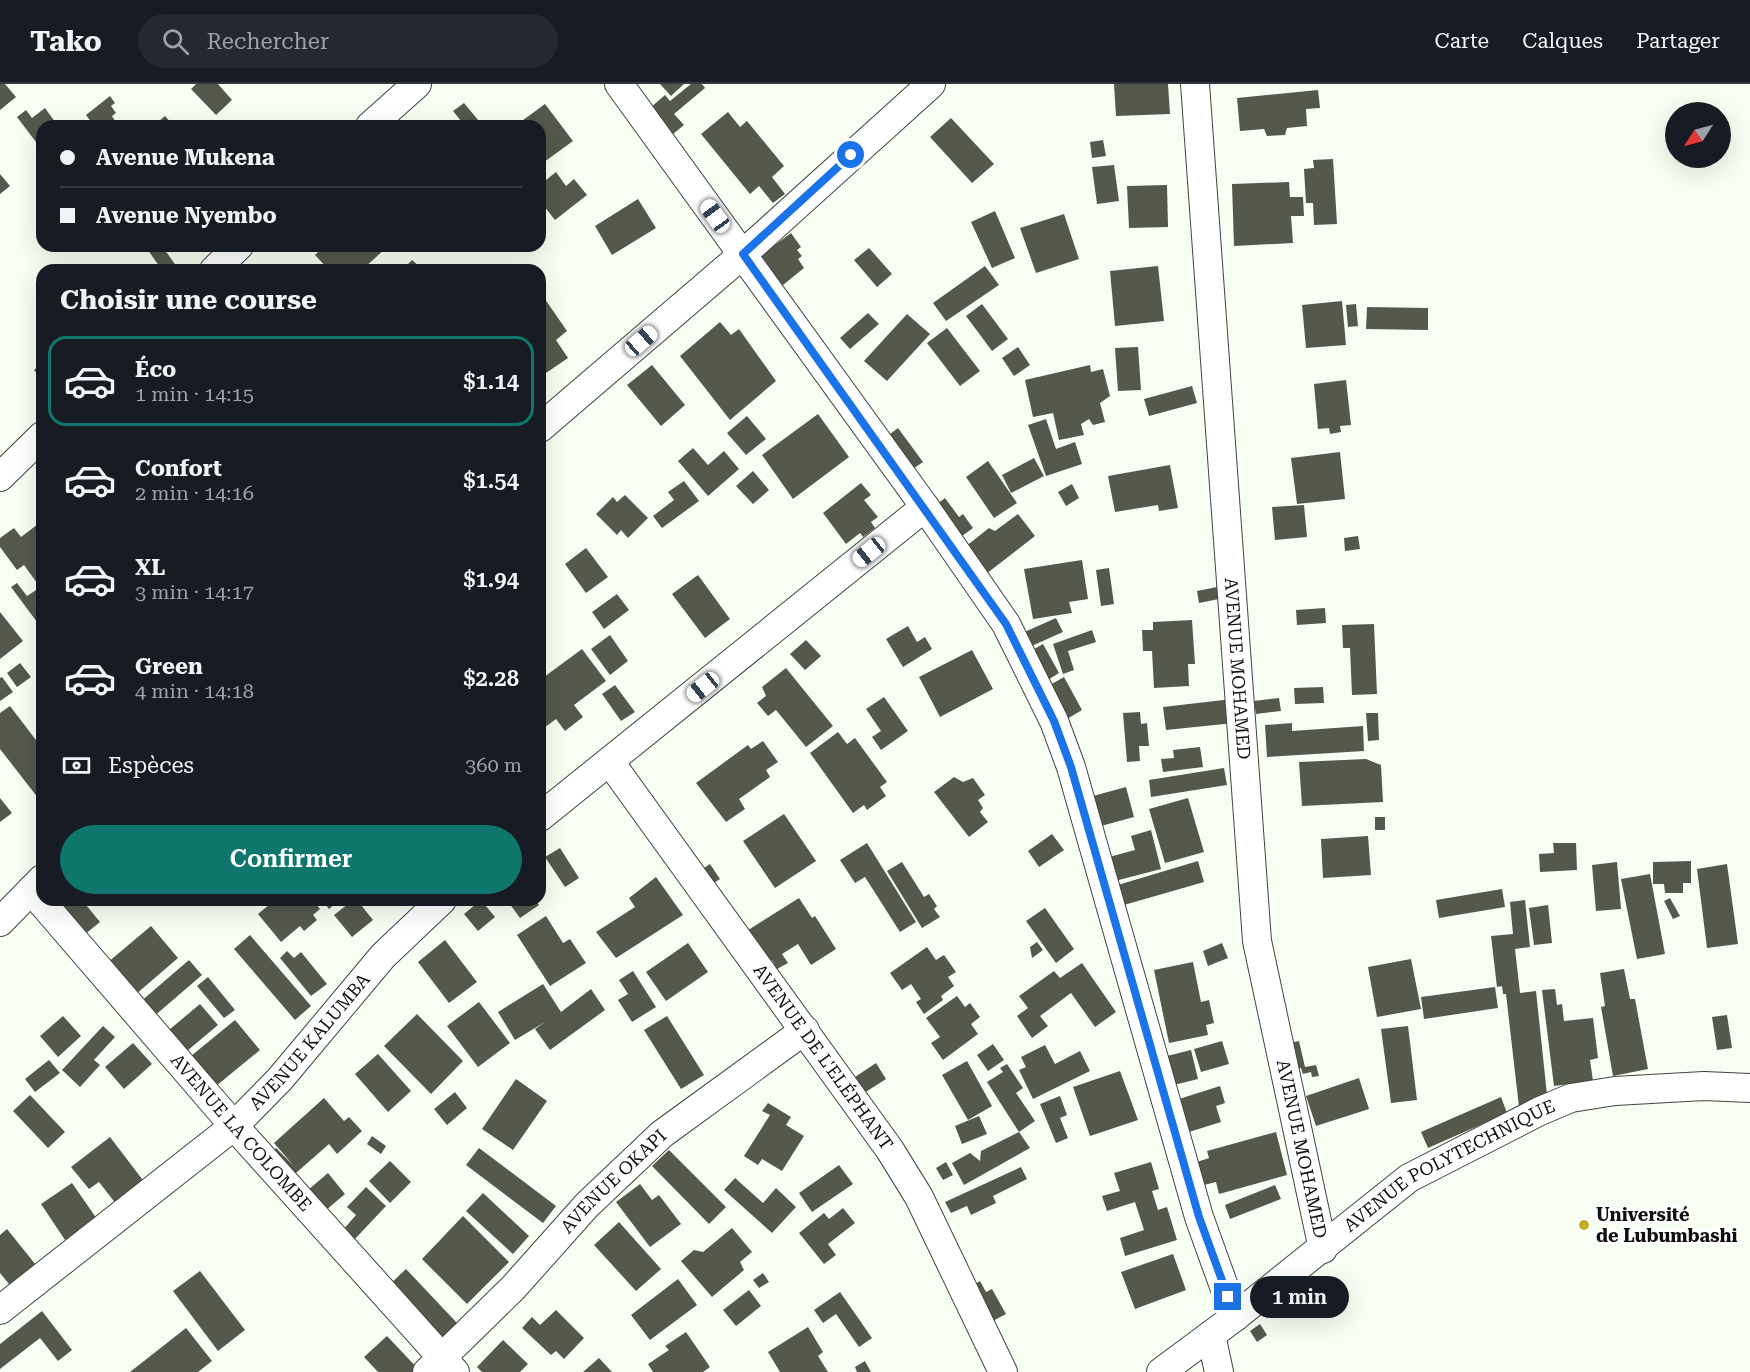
<!DOCTYPE html>
<html lang="fr">
<head>
<meta charset="utf-8">
<style>
  :root { --surface:#171b24; --page:#242831; --text:#f1f3f6; --muted:#9ea1a6; --line:#363941; --accent:#0f766e }
  body { margin:0; font-family:"Roboto Serif",serif; background:var(--page); color:var(--text); height:100vh; display:flex; flex-direction:column; font-size:22px; white-space:nowrap }
  * { box-sizing:border-box; margin:0 }
  p { font-size:20px; color:var(--muted) }
  .icon { flex:none; width:33px; height:33px; fill:none; stroke:currentColor; stroke-width:2; stroke-linecap:round; stroke-linejoin:round }
  .map { position:relative; flex:1; overflow:hidden }
  .panel { position:absolute; left:36px; top:180px; width:510px; height:642px; display:flex; flex-direction:column; background:var(--surface); border-radius:18px; box-shadow:0 6px 24px #0002 }
  .panel>* { flex:none }
  .banner { position:absolute; left:36px; top:36px; width:510px; height:132px; border-radius:18px; box-shadow:0 6px 24px #0002; display:grid; align-content:center; height:132px; padding:0 24px; background:var(--surface) }
  .needle { width:39px; rotate:234deg }
  .buttons { position:absolute; left:1665px; top:18px; display:grid; gap:12px }
  .buttons a { display:grid; place-items:center; width:66px; height:66px; border-radius:50%; background:var(--surface); box-shadow:0 6px 24px #0002; font-size:30px }
  .end { position:absolute; width:27px; height:27px; margin:-14px; border:8px solid #1a73e8; background:#fff; box-shadow:0 0 0 3px #fff }
  .from { border-radius:50% }
  .bubble { position:absolute; height:42px; border-radius:21px; background:var(--surface); box-shadow:0 6px 24px #0002; font-size:20px; font-weight:600; line-height:42px; text-align:center }
  .car { position:absolute; width:18px; height:36px; margin:-18px -9px; border-radius:8px; box-shadow:0 0 4px 2px #0007; background:linear-gradient(#fff 24%,#345 0 40%,#fff 0 76%,#345 0 86%,#fff 0) }
  .banner b { display:flex; align-items:center; gap:21px; height:57px; font-size:22px }
  .banner b+b { border-top:2px solid var(--line) }
  .banner i { width:15px; height:15px; background:var(--text) }
  ul { padding:0; list-style:none }
  li { display:flex; align-items:center; gap:18px; height:90px; margin:0 12px 9px; padding:0 12px; border:3px solid transparent; border-radius:18px }
  li div { flex:1 }
  li b { display:block; font-size:22px }
  li em { font-style:normal; font-weight:600 }
  li.on { border-color:var(--accent) }
  li>.icon { width:54px; height:54px; stroke-width:1.5 }
  h2 { padding:0 24px; font-size:27px; line-height:72px }
  .pay { display:flex; align-items:center; gap:15px; height:66px; padding:0 24px; font-size:22px }
  .pay p { margin-inline-start:auto }
  .action { display:flex; gap:12px; margin-top:auto; padding:12px 24px }
  .action a { flex:1; height:69px; border-radius:36px; background:var(--accent); color:#fff; font-size:24px; font-weight:600; line-height:69px; text-align:center }
  header { display:flex; align-items:center; gap:36px; box-sizing:border-box; height:84px; padding:0 30px; background:var(--surface); border-bottom:2px solid var(--line) }
  header strong { font-size:28px }
  nav { display:flex; gap:33px; margin-inline-start:auto; font-size:21px }
  .search { width:420px; height:54px; background:var(--page); display:flex; align-items:center; gap:15px; box-sizing:border-box; padding:0 21px; border-radius:33px; color:var(--muted); font-size:22px }
  .map>svg:first-child { display:block }
  .building { fill:#55594c }
  .lines { fill:none; stroke-linecap:round; stroke-linejoin:round }
  .minor-casing { stroke:#434343; stroke-width:30 }
  .minor { stroke:#fff; stroke-width:28 }
  .route { stroke:#1a73e8; stroke-width:8 }
  .poi-dot { fill:#c4ad24; stroke:#fff; stroke-width:2 }
  .labels { text-anchor:middle; stroke-width:6; stroke-linejoin:round; paint-order:stroke }
  .street-label { font-size:18px; fill:#101010; stroke:#fff }
  .poi-label { font-size:18px; font-weight:bold; fill:#101010; stroke:#fff; text-anchor:start }
</style>
</head>
<body>
<header>
<strong>Tako</strong>
<div class="search"><svg class="icon" aria-label="search" viewBox="0 0 24 24"><circle cx="10" cy="10" r="6"/><path d="M15 15l6 6"/></svg>Rechercher</div>
<nav><a>Carte</a><a>Calques</a><a>Partager</a></nav>
</header>
<div class="map">
<svg width="1750" height="1288" viewBox="0 0 1750 1288">
  <rect width="100%" height="100%" fill="#f7fff3"/>
  <path class="building" d="M0,0H5L16,13L0,26Z
    M196,0H218L232,16L216,31L191,5Z
    M660,0H684L671,12Z
    M691,0H702L705,4L674,30L684,41L673,50L650,24L665,11L670,17Z
    M1114,0H1168L1170,30L1116,32Z
    M1318,6L1320,24L1306,25L1307,42L1287,44L1285,51L1267,52L1264,45L1240,47L1237,14Z
    M110,12L115,19L111,22L116,29L112,32L117,40L94,42L86,31Z
    M464,19L483,42H465L453,27Z
    M545,20L573,57L540,81V42H515Z
    M45,24L58,42H42V66L17,33L26,26L32,34Z
    M728,28L740,43L747,37L784,82L772,93L785,110L773,119L759,102L750,110L701,50Z
    M165,32L174,42H153Z
    M951,34L994,80L972,99L930,53Z
    M1103,56L1106,72L1092,74L1090,58Z
    M1333,75L1337,140L1314,141L1313,119H1306L1304,85L1314,84L1313,76Z
    M1114,81L1119,117L1097,120L1092,83Z
    M556,88L566,102L574,95L587,111L555,136L540,117V101Z
    M0,90L10,102L0,110Z
    M1289,98L1290,113H1303L1304,132H1291L1293,159L1234,162L1232,100Z
    M1167,101L1168,143L1129,144L1127,102Z
    M638,115L656,144L612,171L595,142Z
    M995,127L1015,174L992,184L971,138Z
    M1064,130L1079,175L1036,189L1020,144Z
    M791,149L801,163L797,166L802,172L798,175L804,184L778,205L755,176Z
    M145,162H162L177,183L172,186H162Z
    M325,162H388L362,186H329L315,171Z
    M869,164L892,190L877,203L854,176Z
    M412,176L423,186H402Z
    M985,182L999,201L946,237L933,219Z
    M1158,182L1164,237L1115,242L1110,187Z
    M540,208L567,247L556,256L568,274L543,291L540,287Z
    M1342,217L1346,261L1306,264L1302,221Z
    M982,220L1008,255L992,267L966,232Z
    M1356,220L1358,242L1348,243L1346,221Z
    M1367,223L1428,224V246L1366,245Z
    M868,229L879,240L850,265L840,254Z
    M907,230L930,250L887,297L864,277Z
    M720,238L731,251L739,245L776,297L730,336L680,272Z
    M947,244L980,287L960,302L927,259Z
    M1018,263L1030,281L1014,292L1002,274Z
    M1138,263L1141,306L1118,307L1115,264Z
    M42,279V295L34,286Z
    M652,281L685,321L661,342L627,301Z
    M1090,281L1091,288L1103,285L1110,312L1100,319L1105,338L1093,341L1089,335L1081,340L1084,351L1059,356L1053,329L1033,333L1025,296Z
    M1346,296L1351,341L1340,342L1341,348L1330,350L1329,344L1318,345L1314,300Z
    M1192,302L1197,319L1149,332L1144,315Z
    M818,330L849,373L793,415L762,371Z
    M747,332L766,355L746,371L727,349Z
    M1046,335L1056,365L1075,358L1082,380L1046,392L1028,341Z
    M898,344L923,378L910,387L886,353Z
    M693,364L708,381L724,367L739,385L708,412L678,377Z
    M1340,368L1345,415L1297,420L1291,374Z
    M1034,374L1044,392L1011,409L1002,391Z
    M988,377L1017,419L994,434L966,393Z
    M1170,381L1178,424L1159,427L1158,421L1115,428L1108,392Z
    M753,387L769,406L753,420L736,402Z
    M684,397L699,417L662,444L653,432L674,416L668,408Z
    M861,399L871,411L864,416L878,433L871,438L875,444L863,453L860,449L846,460L823,429Z
    M1072,400L1079,414L1066,422L1058,408Z
    M625,411L648,434L628,454L621,446L617,451L596,430L613,413L617,418Z
    M945,414L959,433L963,430L973,444L955,457L932,424Z
    M1304,421L1307,453L1275,456L1272,423Z
    M1018,430L1035,452L986,490L965,463L989,444L995,447Z
    M42,437V495L37,499L24,481L17,486L0,463V454L14,444L21,453Z
    M1358,452L1360,465L1345,467L1344,454Z
    M586,464L608,493L586,509L565,480Z
    M1082,476L1088,515L1069,518L1072,529L1033,535L1024,485Z
    M1109,484L1114,520L1101,522L1096,486Z
    M698,491L730,535L705,554L672,510Z
    M17,499L27,512L42,502V534L37,538L11,503Z
    M1217,503L1219,515L1199,519L1197,507Z
    M617,510L629,526L604,545L592,528Z
    M1325,524L1326,539L1297,541L1296,526Z
    M0,528L23,557L0,575Z
    M1056,534L1063,548L1027,564L1020,550Z
    M1192,536L1195,580H1188L1189,602L1154,604L1152,567H1143L1142,546H1153V538Z
    M1374,540L1377,610L1352,611L1350,564H1343L1342,541Z
    M908,542L917,558L925,553L932,565L903,583L886,555Z
    M1092,546L1096,558L1068,567L1074,586L1063,590L1053,560Z
    M610,551L628,577L610,591L591,565Z
    M806,556L821,572L805,586L790,570Z
    M1043,560L1059,589L1046,597L1029,568Z
    M582,565L606,597L574,621L583,633L565,647L556,635L541,646L540,596Z
    M972,566L993,605L940,633L919,593Z
    M20,579L31,593L17,603L7,589Z
    M786,584L833,642L806,663L776,626L768,632L757,619L766,612L762,603Z
    M2,593L13,608L0,617V594Z
    M1064,593L1082,626L1062,638L1043,605Z
    M615,601L635,628L621,637L602,610Z
    M1323,603L1324,619L1295,620L1294,604Z
    M884,613L908,647L881,666L872,653L881,647L866,625Z
    M1279,614L1281,627L1256,630L1254,617Z
    M1232,615L1234,639L1166,646L1163,623Z
    M10,622L42,664V719L0,665V629Z
    M1140,628L1141,640L1147,639L1149,662H1139L1140,677L1127,678L1123,629Z
    M1366,629H1378L1379,656L1368,657Z
    M1292,639V647L1363,642L1364,667L1267,673L1265,641Z
    M838,648L847,660L855,654L887,698L880,703L886,712L867,726L864,721L853,729L810,669Z
    M763,657L778,678L766,686L770,693L739,715L745,725L726,738L696,699L748,661L751,665Z
    M1200,663L1203,683L1163,688L1161,675L1174,674L1173,666Z
    M1366,675L1381,681L1383,718L1302,722L1299,678Z
    M1224,684L1227,701L1151,713L1149,696Z
    M954,693L963,698L973,694L985,711L978,716L983,724L980,728L988,738L969,753L934,708Z
    M1126,703L1134,733L1101,742L1093,712Z
    M0,714L12,729L0,738Z
    M1188,714L1204,768L1165,779L1149,725Z
    M784,730L816,777L775,804L743,757Z
    M1375,733H1385V746H1375Z
    M1151,746L1161,785L1115,797L1109,773L1135,766L1131,752Z
    M1052,750L1064,766L1039,783L1028,767Z
    M1368,752L1371,791L1323,794L1321,755Z
    M867,759L916,838L900,848L865,793L855,799L840,776Z
    M1553,759H1576L1577,786L1540,788L1539,770L1554,769Z
    M560,764L579,794L565,803L545,773Z
    M1198,777L1204,798L1117,823L1111,803Z
    M1691,777V799H1683V809H1665L1664,800H1653V778Z
    M902,778L924,813L929,810L937,822L934,825L940,833L922,844L887,787Z
    M1617,778L1621,825L1596,827L1592,781Z
    M710,780L720,795L714,799L704,784Z
    M1727,780L1738,860L1707,864L1697,785Z
    M1650,790L1665,870L1637,875L1621,795Z
    M656,793L683,831L616,874L596,848L635,823L629,814Z
    M1502,805L1505,823L1439,834L1436,816Z
    M799,814L812,834L815,832L836,865L811,881L798,860L782,870L788,879L777,885L772,876L765,880L745,848Z
    M1670,814L1680,832L1673,835L1664,817Z
    M48,816H82L100,838L84,851Z
    M275,816H313L320,825L313,831L317,836L304,847L300,842L281,858L258,830Z
    M322,816H339L329,825Z
    M353,816H357L373,836L352,853L334,831Z
    M481,816L495,833L478,847L464,830Z
    M507,816H536L539,821L520,834Z
    M1525,816L1530,863L1515,865L1520,909L1536,907L1548,1020L1519,1023L1506,910H1503L1502,902L1497,903L1491,852L1513,850L1510,818Z
    M1548,821L1552,859L1534,861L1529,824Z
    M1045,824L1074,865L1056,879L1026,837Z
    M546,832L563,859L570,855L586,879L550,902L517,851Z
    M151,842L178,874L135,911L107,879Z
    M250,851L311,922L295,936L234,865Z
    M445,856L477,898L449,919L418,878Z
    M1037,858L1043,866L1032,874L1030,863Z
    M688,859L708,888L666,917L646,888Z
    M1222,859L1228,874L1208,882L1203,867Z
    M927,863L936,876L944,871L956,888L948,893L954,902L941,912L943,916L924,930L916,918L921,915L911,900L902,906L890,889Z
    M287,867L294,874L301,868L327,900L311,912L280,874Z
    M1411,875L1421,925L1377,933L1368,883Z
    M189,876L202,891L152,934L139,919Z
    M1193,878L1201,918L1209,916L1214,939L1206,941L1208,951L1169,959L1154,886Z
    M1082,879L1116,928L1095,943L1071,909L1040,932L1048,942L1032,954L1017,932L1028,924L1019,912L1054,887L1060,894Z
    M1624,885L1630,915H1635L1648,985L1613,992L1601,923L1605,922L1600,889Z
    M633,887L656,923L632,938L618,916L628,910L619,896Z
    M208,893L235,926L224,934L197,902Z
    M543,900L561,928L591,905L605,926L550,966L535,945L545,938L515,956L498,928Z
    M1495,903L1498,924L1424,935L1421,913Z
    M1555,905L1557,921L1562,920L1564,937L1593,934L1598,974L1590,976L1593,997L1554,1002L1542,906Z
    M957,912L965,923L970,919L980,933L971,940L978,950L943,976L931,959L940,953L926,934Z
    M479,918L510,959L478,983L447,942Z
    M200,920L218,941L187,967L169,946Z
    M417,930L463,977L431,1010L384,962Z
    M1727,931L1732,964L1717,966L1712,933Z
    M63,932L81,952L58,973L40,952Z
    M667,932L704,991L681,1005L644,946Z
    M235,936L260,966L216,1002L191,972Z
    M103,942L115,953L94,976L100,981L80,1003L62,986Z
    M1408,942L1417,1016L1391,1019L1381,945Z
    M1222,957L1229,980L1201,988L1194,965Z
    M1299,957L1305,983L1316,981L1319,992L1312,993L1311,988L1303,990L1301,984L1290,986L1284,960Z
    M133,959L152,980L124,1005L105,983Z
    M993,960L1004,976L988,987L977,971Z
    M1045,961L1055,980L1080,967L1090,987L1033,1015L1019,986L1026,983L1021,973Z
    M1191,966L1198,995L1174,1001L1167,972Z
    M378,970L411,1007L388,1028L355,990Z
    M49,976L60,989L35,1008L25,995Z
    M967,977L992,1022L968,1036L942,991Z
    M876,979L886,995L861,1011L852,995Z
    M1007,980L1023,1004L1016,1009L1035,1037L1019,1048L987,998L1003,988L1000,984Z
    M1120,987L1138,1036L1090,1052L1073,1003Z
    M1359,994L1369,1025L1316,1042L1306,1012Z
    M516,995L547,1017L513,1066L482,1045Z
    M1220,1002L1225,1019L1216,1022L1221,1038L1189,1048L1179,1015Z
    M455,1008L467,1024L447,1041L434,1025Z
    M30,1011L65,1048L48,1064L13,1027Z
    M1060,1012L1067,1031L1060,1034L1068,1054L1056,1059L1040,1020Z
    M1501,1013L1507,1029L1428,1064L1421,1048Z
    M324,1014L344,1037L349,1033L362,1047L337,1070L329,1060L288,1096L267,1074L276,1064L293,1081L274,1059Z
    M768,1019L791,1033L786,1041L804,1052L782,1087L762,1075L758,1081L744,1072L770,1031L762,1027Z
    M979,1032L987,1050L962,1060L955,1042Z
    M1019,1048L1030,1064L964,1101L952,1079L970,1069L980,1077L981,1067Z
    M1276,1048L1287,1091L1219,1110L1216,1098L1204,1101L1197,1078L1209,1074L1207,1067Z
    M372,1052L386,1062L381,1070L367,1060Z
    M110,1053L155,1112L127,1134L99,1098L89,1105L71,1083Z
    M479,1064L556,1122L543,1139L466,1081Z
    M669,1066L726,1123L709,1140L652,1082Z
    M390,1077L411,1098L390,1119L369,1097Z
    M946,1078L953,1091L943,1096L936,1084Z
    M1151,1078L1159,1105L1152,1107L1158,1126L1167,1123L1177,1156L1125,1172L1120,1154L1144,1146L1135,1118L1107,1127L1102,1112L1120,1107L1114,1089Z
    M839,1081L853,1100L812,1128L799,1109Z
    M1021,1083L1027,1095L993,1112L996,1119L971,1131L967,1122L951,1129L945,1118Z
    M328,1089L345,1110L325,1127L308,1106Z
    M735,1094L763,1119L776,1104L796,1123L772,1149L724,1106Z
    M72,1099L97,1135L65,1156L41,1120Z
    M640,1100L652,1116L659,1111L681,1140L650,1163L616,1118Z
    M1275,1101L1281,1115L1230,1135L1225,1121Z
    M366,1103L386,1122L354,1156L343,1146L356,1131L347,1123Z
    M483,1109L529,1152L513,1170L466,1127Z
    M843,1124L855,1139L828,1160L836,1171L824,1180L799,1149L824,1129L829,1135Z
    M463,1132L509,1178L467,1220L422,1175Z
    M619,1138L661,1185L636,1207L594,1161Z
    M732,1144L752,1168L740,1178L744,1186L712,1213L681,1177L694,1166L703,1168Z
    M7,1145L40,1186L14,1206L0,1189V1151Z
    M1173,1170L1186,1206L1135,1225L1121,1188Z
    M406,1185L458,1240L438,1259L386,1204Z
    M200,1187L245,1246L218,1267L173,1207Z
    M763,1189L769,1198L759,1204L753,1196Z
    M678,1195L697,1221L650,1256L631,1231Z
    M980,1197L986,1208L992,1205L1006,1230L989,1239L968,1204Z
    M749,1206L761,1222L736,1242L723,1226Z
    M840,1208L872,1254L859,1263L836,1230L823,1239L814,1226Z
    M556,1226L584,1254L564,1275L556,1267L551,1271L522,1244L532,1233L540,1241Z
    M42,1227L72,1266L58,1277L40,1254L0,1285V1260Z
    M1260,1240L1267,1251L1257,1258L1250,1247Z
    M808,1243L823,1268L818,1272L828,1288H780L768,1268Z
    M186,1244L212,1277L198,1288H130Z
    M686,1248L710,1283L703,1288H653L648,1280L669,1266L665,1262Z
    M387,1252L421,1288H378L364,1273Z
    M503,1256L528,1280L520,1288H482L477,1283Z
    M599,1274L612,1288H583Z
    M865,1277L871,1288H857L855,1283Z"/>
  <g class="lines">
    <g class="minor-casing">
      <g id="minor">
        <path d="M619,0L925,423L1006,540L1054,637L1071,683L1199,1133L1235,1233"/>
        <path id="s1" d="M1195,0L1257,857L1323,1165"/>
        <path d="M370,42L417,0"/>
        <path d="M214,186L239,162"/>
        <path d="M540,344L743,170L931,0"/>
        <path d="M0,393L42,352"/>
        <path id="s2" d="M610,678L890,1066L919,1113L1003,1288"/>
        <path d="M540,733L925,423"/>
        <path id="s3" d="M31,806L234,1042L455,1288"/>
        <path d="M0,838L42,795"/>
        <path id="s4" d="M0,1226L234,1042L280,995L383,872L442,816"/>
        <path d="M1211,1251L1219,1288"/>
        <path id="s5" d="M427,1288L513,1204L587,1121L662,1050L805,946"/>
        <path id="s6" d="M1161,1288L1235,1233L1409,1094L1540,1027L1571,1014L1615,1007L1704,1002L1750,1004"/>
      </g>
    </g>
    <use href="#minor" class="minor"/>
  </g>
  <g class="lines">
    <path class="route" d="M851,71L743,170L1006,540L1054,637L1071,683L1199,1133L1228,1213"/>
  </g>
  <circle class="poi-dot" cx="1584" cy="1141" r="6"/>
  <g class="labels">
    <g class="street-label">
      <text dy="6" stroke="none"><textPath href="#s1" startOffset="586">AVENUE MOHAMED</textPath></text>
      <text dy="6" stroke="none"><textPath href="#s4" startOffset="411">AVENUE KALUMBA</textPath></text>
      <text dy="6" stroke="none"><textPath href="#s2" startOffset="364">AVENUE DE L'ELÉPHANT</textPath></text>
      <text dy="6" stroke="none"><textPath href="#s3" startOffset="321">AVENUE LA COLOMBE</textPath></text>
      <text dy="6" stroke="none"><textPath href="#s1" startOffset="1072">AVENUE MOHAMED</textPath></text>
      <text dy="6" stroke="none"><textPath href="#s6" startOffset="356">AVENUE POLYTECHNIQUE</textPath></text>
      <text dy="6" stroke="none"><textPath href="#s5" startOffset="267">AVENUE OKAPI</textPath></text>
    </g>
    <g class="poi-label">
      <text x="1596" y="1137">Université<tspan x="1596" dy="21">de Lubumbashi</tspan></text>
    </g>
  </g>
</svg>
<div class="buttons">
<a><svg class="needle" viewBox="-14 -14 28 28"><path d="M0-13l5 13h-10z" fill="#e53935"/><path d="M0 13l5-13h-10z" fill="#9ea1a6"/></svg></a>
</div>
<i class="end from" style="left:851px;top:71px"></i>
<i class="end" style="left:1228px;top:1213px"></i>
<div class="bubble" style="left:1250px;top:1192px;width:99px">1 min</div>
<i class="car" style="left:715px;top:132px;rotate:324deg"></i>
<i class="car" style="left:641px;top:257px;rotate:49deg"></i>
<i class="car" style="left:869px;top:468px;rotate:231deg"></i>
<i class="car" style="left:703px;top:603px;rotate:231deg"></i>
<div class="banner">
<b><i class="from"></i>Avenue Mukena</b>
<b><i></i>Avenue Nyembo</b>
</div>
<section class="panel">
<h2>Choisir une course</h2>
<ul>
<li class="on"><svg class="icon" aria-label="car" viewBox="0 0 24 24"><path d="M5 17H2v-5l4-1 3-4h7l3 4 3 1v5h-3M9 17h6M6 11h13"/><circle cx="7" cy="17" r="2"/><circle cx="17" cy="17" r="2"/></svg><div><b>Éco</b><p>1 min · 14:15</p></div><em>$1.14</em></li>
<li><svg class="icon" aria-label="car" viewBox="0 0 24 24"><path d="M5 17H2v-5l4-1 3-4h7l3 4 3 1v5h-3M9 17h6M6 11h13"/><circle cx="7" cy="17" r="2"/><circle cx="17" cy="17" r="2"/></svg><div><b>Confort</b><p>2 min · 14:16</p></div><em>$1.54</em></li>
<li><svg class="icon" aria-label="car" viewBox="0 0 24 24"><path d="M5 17H2v-5l4-1 3-4h7l3 4 3 1v5h-3M9 17h6M6 11h13"/><circle cx="7" cy="17" r="2"/><circle cx="17" cy="17" r="2"/></svg><div><b>XL</b><p>3 min · 14:17</p></div><em>$1.94</em></li>
<li><svg class="icon" aria-label="car" viewBox="0 0 24 24"><path d="M5 17H2v-5l4-1 3-4h7l3 4 3 1v5h-3M9 17h6M6 11h13"/><circle cx="7" cy="17" r="2"/><circle cx="17" cy="17" r="2"/></svg><div><b>Green</b><p>4 min · 14:18</p></div><em>$2.28</em></li>
</ul>
<div class="pay"><svg class="icon" aria-label="cash" viewBox="0 0 24 24"><path d="M3 7h18v10H3z"/><circle cx="12" cy="12" r="2"/></svg>Espèces<p>360 m</p></div>
<div class="action"><a>Confirmer</a></div>
</section>
</div>
</body>
</html>
